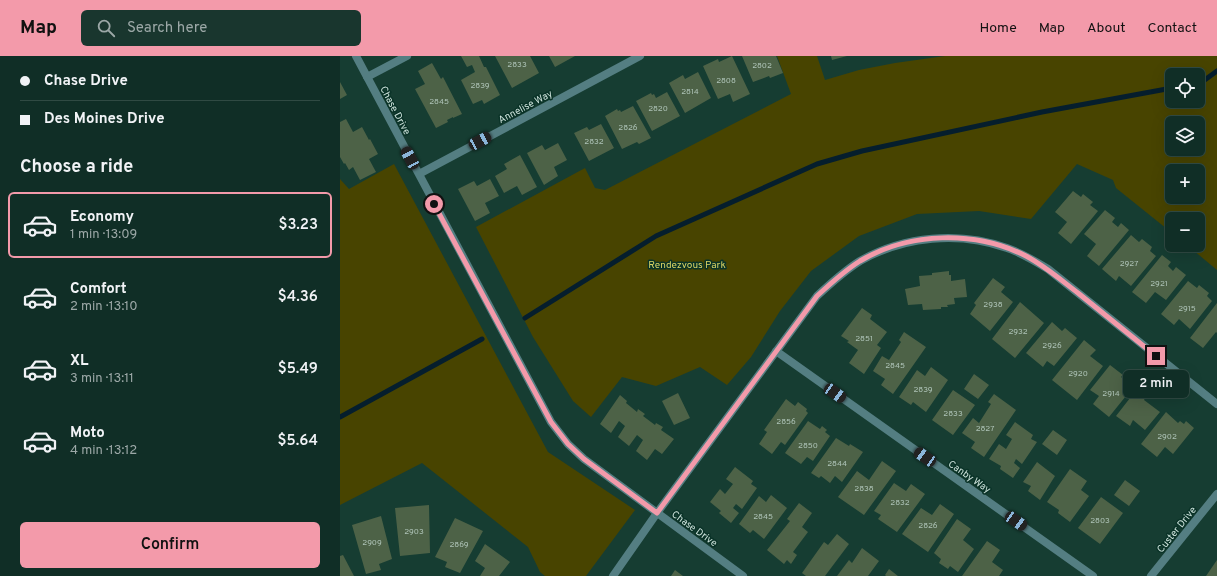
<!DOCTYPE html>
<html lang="en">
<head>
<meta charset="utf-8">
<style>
  :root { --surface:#102e26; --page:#19362e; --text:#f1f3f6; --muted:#9ca8a7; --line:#304a43; --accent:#f39aaa }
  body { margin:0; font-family:Overpass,sans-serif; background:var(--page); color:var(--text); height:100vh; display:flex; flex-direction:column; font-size:15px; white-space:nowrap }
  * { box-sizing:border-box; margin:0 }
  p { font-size:13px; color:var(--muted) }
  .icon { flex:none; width:22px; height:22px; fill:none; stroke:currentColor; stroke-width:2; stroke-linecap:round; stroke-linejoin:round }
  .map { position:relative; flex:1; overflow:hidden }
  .side { display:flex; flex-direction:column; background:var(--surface); width:340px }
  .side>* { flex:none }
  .guide { display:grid; align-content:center; height:88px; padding:0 20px; background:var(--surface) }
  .controls { position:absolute; left:825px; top:12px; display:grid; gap:8px }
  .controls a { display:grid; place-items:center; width:40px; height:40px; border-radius:6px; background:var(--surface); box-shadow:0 4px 16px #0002,0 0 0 1px var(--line); font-size:20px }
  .end { position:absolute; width:18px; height:18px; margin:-9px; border:5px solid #f39aaa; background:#111; box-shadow:0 0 0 2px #111 }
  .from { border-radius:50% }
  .bubble { position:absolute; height:28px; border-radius:6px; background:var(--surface); box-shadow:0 4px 16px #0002,0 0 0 1px var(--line); font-size:13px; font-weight:600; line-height:28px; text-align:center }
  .car { position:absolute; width:12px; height:24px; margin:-12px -6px; border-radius:5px; box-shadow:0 0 3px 1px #0007; background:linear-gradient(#222 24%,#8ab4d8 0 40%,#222 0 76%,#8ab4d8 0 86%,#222 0) }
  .guide b { display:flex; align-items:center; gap:14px; height:38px; font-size:15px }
  .guide b+b { border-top:1px solid var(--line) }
  .guide i { width:10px; height:10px; background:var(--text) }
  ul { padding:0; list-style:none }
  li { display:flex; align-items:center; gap:12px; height:66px; margin:0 8px 6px; padding:0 12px; border:2px solid transparent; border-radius:6px }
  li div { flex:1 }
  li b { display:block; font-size:15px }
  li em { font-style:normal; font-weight:600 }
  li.on { border-color:var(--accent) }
  li>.icon { width:36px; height:36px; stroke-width:1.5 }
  h2 { padding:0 20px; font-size:18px; line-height:48px }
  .cta { display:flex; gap:8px; margin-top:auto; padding:8px 20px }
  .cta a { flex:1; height:46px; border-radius:6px; background:var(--accent); color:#111; font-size:16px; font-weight:600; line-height:46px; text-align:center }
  header { display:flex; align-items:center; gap:24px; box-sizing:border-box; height:56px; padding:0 20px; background:var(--accent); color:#111 }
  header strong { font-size:19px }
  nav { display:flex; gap:22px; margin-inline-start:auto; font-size:14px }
  .search { width:280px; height:36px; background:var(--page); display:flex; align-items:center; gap:10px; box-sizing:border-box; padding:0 14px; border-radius:6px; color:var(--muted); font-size:15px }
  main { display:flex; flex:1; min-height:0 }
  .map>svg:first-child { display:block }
  .green { fill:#484400; fill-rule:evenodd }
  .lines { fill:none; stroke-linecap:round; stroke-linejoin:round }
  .stream { stroke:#051e2d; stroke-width:5 }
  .building { fill:#4d6247 }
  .service { stroke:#547e82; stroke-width:8 }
  .minor { stroke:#547e82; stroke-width:8 }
  .route { stroke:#f39aaa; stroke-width:5 }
  .labels { text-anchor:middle; stroke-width:3; stroke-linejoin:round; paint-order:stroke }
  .number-label { font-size:8px; fill:#aec3b7 }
  .street-label { font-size:10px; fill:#cee3dc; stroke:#0a3328 }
  .park-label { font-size:10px; fill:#dad464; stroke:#0a3328 }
</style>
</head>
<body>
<header>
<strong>Map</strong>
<div class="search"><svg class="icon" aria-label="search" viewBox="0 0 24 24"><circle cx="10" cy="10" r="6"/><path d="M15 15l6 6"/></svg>Search here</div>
<nav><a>Home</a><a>Map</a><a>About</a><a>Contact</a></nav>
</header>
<main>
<section class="side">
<div class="guide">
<b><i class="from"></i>Chase Drive</b>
<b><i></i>Des Moines Drive</b>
</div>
<h2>Choose a ride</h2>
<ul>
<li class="on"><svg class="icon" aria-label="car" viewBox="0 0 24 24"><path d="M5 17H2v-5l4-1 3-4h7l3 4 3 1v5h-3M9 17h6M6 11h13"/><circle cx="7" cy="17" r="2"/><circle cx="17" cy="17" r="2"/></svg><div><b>Economy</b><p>1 min · 13:09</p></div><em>$3.23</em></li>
<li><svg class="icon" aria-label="car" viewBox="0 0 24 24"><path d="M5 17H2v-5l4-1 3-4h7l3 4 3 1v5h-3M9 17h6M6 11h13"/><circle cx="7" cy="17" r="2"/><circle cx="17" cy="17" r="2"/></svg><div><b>Comfort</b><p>2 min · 13:10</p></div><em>$4.36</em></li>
<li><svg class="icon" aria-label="car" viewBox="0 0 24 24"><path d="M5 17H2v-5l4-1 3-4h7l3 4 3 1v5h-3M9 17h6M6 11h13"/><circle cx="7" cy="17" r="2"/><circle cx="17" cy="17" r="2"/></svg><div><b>XL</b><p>3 min · 13:11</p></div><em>$5.49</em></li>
<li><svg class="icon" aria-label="car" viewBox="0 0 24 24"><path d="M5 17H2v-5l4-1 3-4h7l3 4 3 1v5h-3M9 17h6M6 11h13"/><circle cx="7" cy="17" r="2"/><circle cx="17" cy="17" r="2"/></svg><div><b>Moto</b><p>4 min · 13:12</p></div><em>$5.64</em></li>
</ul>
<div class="cta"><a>Confirm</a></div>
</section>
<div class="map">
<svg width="877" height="520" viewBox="0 0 877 520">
  <rect width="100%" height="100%" fill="#163d32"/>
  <path class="green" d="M437,0H477L485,24L519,14L555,7L605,0H877V214L847,189H858V163H832V177L776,132L773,124L737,108L691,163L639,155L577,158L519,180L471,215L440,255L411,301L387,329L360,311L316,330L282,321L251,361L233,345L193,281L136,171L245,112L255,132L265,134L451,38ZM832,19H858V45H832ZM832,67H858V93H832ZM832,115H858V141H832Z
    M54,108L208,396L295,454L246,520H205L200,516L188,491L82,407L0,449V123L9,133Z"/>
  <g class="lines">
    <path class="stream" d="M858,27L862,26L877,15
      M185,262L316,180L477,108L522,95L702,56L832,32
      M0,361L142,283"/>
  </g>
  <path class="building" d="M121,0H139L144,11H146L160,39L144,48L142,44L133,48L121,24L135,16L132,9L127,11Z
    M155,0H190L199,17L172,32Z
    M209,0H235L215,11Z
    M392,0L410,38L393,46L390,38L378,43L363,10L378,3L379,6Z
    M402,0H436L443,17L430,22L429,20L413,26Z
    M491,0H507L492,4Z
    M92,7L101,23L103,21L122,58L113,62V61L107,64L108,66L96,72L75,33L85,28L78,15Z
    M358,16L371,42L345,57L329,27L343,19L345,23Z
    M0,26L7,39L0,43Z
    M327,36L340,60L312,75L296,45L311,37L312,39L314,38L316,42Z
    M293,50L311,82L299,88L297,86L282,93L265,60L277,53L278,55L280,54L281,56Z
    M6,63L13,76L22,71L29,84L30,83L38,98L29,103L36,116L20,124L13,111L9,114L5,107L4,108L0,101V66Z
    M261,68L274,92L249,105L234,77L247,71L249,74Z
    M218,87L227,104L214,111L218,120L204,129L187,97L202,89L205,94Z
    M180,99L197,131L182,139L177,130L164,137L155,120L167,113L164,108Z
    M150,123L159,140L145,147L150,157L135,165L118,133L134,125L137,130Z
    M733,135L741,141L743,138L753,146L750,149L758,155L731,188L718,177L727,166L715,156Z
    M765,154L775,162L772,166L778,171L781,167L789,174L759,210L747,200L756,188L744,178Z
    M791,179L799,186L802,183L812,191L810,195L816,200L791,230L779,220L776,225L762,213Z
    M822,199L831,206L828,210L833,215L836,211L846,219L826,244L815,236L806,247L792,236Z
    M609,215V219H611V225L625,223L627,241L614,242L615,248L607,249L608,251H601V253L583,254L582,248L568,249L565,233L580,230L579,220L592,219V217Z
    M653,222L665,231L661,236L673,246L650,275L630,258L636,249L634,247Z
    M848,225L857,232L859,229L869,237L867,240L872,245L850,273L839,263L834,269L821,258Z
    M680,246L704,267L675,302L652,283Z
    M877,247V277L876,276L863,292L850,282Z
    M522,252L532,259L530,263L547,276L537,289L541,292L524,318L509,307L518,294L507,286L509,285L501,280Z
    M712,266L722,275L725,272L737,282L714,310L707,305L703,311L686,297Z
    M564,276L586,291L553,338L541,329L545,323L533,315L542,300L549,304L561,286L559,284Z
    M744,284L756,294L750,300L763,310L737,344L712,324Z
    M770,309L783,319L781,321L794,330L769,361L753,348L759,340L750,334Z
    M591,311L608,324L586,356L573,346L571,349L559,341L577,314L585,320Z
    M634,318L649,329L638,343L624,333Z
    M797,333L806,340L804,344L820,356L805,374L793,364L790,370L776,360Z
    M613,334L635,349L613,379L592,364Z
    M338,337L350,362L334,369L322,345Z
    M654,338L676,354L644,401L631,392L635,386L622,377L633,362L639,367L651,348L648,346Z
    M280,339L287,345L286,347L297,356L298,353L305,358L303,360L315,369L316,367L323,371L321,374L334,383L322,398L315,393L307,404L296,395L303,384L297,379L289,390L278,381L285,370L279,365L271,377L260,368Z
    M446,343L455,350L458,346L467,353L466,355L468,357L445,389L441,386L432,398L419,388L427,376L424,374Z
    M826,356L838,367L840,365L844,368L846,365L854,372L833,398L825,391L817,401L801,388Z
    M468,365L480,373L482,370L487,374L485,376L490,380L473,405L467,401L461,408L445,397Z
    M675,366L693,379L691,383L697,386L682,408L676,403L674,407L680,412L673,422L660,413L661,410L649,403L659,388L666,393L672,383L666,379Z
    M713,374L727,384L717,399L702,388Z
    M496,382L509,390L510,388L523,396L502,426L495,420L490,427L481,420L479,422L471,417Z
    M542,405L556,415L524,459L498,441L517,415L529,424Z
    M697,406L715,420L700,444L688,435L691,430L683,426Z
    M395,411L413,425L411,428L417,432L402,453L396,448L393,452L399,457L391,467L379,457L381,455L370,446L380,433L385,438L393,428L386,423Z
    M730,413L747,425L741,434L749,440L730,466L718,457L719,454L707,446Z
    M785,424L800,435L789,450L774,439Z
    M554,427L566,435L571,428L585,438L557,476L538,463L541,459L534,455Z
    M431,439L447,452L424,483L413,474L410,477L399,468L419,440L426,446Z
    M761,441L783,457L760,488L738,472Z
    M459,447L472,457L462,471L468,476L453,496L457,499L451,508L447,504L444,508L427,494L450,465L447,463Z
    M600,448L614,458L588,496L562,478L581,452L592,459Z
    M89,449L90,497L60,500L55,452Z
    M41,460L52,503L39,508L41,514L26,518L12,469Z
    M115,462L143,475L120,517L105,511L107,506L95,501Z
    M617,463L631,473L623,484L634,493L618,516L610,510L608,513L599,507L601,503L594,497Z
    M497,478L509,488L485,520H466L462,517L484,486L488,489Z
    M647,485L660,494L652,506L663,514L659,520H622Z
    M145,488L170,506L159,520H140L145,512L135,505Z
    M522,492L539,505L528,520H497L509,504L512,507Z
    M3,499L14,520H0V500Z
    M877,504V520H866Z
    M549,513L558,520H546L545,519Z
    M335,514L343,520H331Z"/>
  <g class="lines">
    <path class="service" d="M27,21L67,0"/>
    <path class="minor" d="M16,0L211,366L228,388L244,403L403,520
      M79,118L300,0
      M436,295L753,520
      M273,520L317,457L477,240C491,227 504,215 520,205C564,180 619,175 667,192C682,197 695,205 708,213L877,348
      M811,520L877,438"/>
  </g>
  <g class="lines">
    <path class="route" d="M94,148L211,366L228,388L244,403L317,457L477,240C491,227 504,215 520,205C569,176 635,174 686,200C705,210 721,224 738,237C764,258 790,279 816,300"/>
  </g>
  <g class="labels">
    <g class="number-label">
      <text x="177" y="11">2833</text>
      <text x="422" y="12">2802</text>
      <text x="386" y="27">2808</text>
      <text x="140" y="32">2839</text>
      <text x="350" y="38">2814</text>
      <text x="99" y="48">2845</text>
      <text x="318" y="55">2820</text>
      <text x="288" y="74">2826</text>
      <text x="254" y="88">2832</text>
      <text x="789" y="210">2927</text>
      <text x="819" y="230">2921</text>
      <text x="653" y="251">2938</text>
      <text x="847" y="255">2915</text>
      <text x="678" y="278">2932</text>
      <text x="524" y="285">2851</text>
      <text x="712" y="292">2926</text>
      <text x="555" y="312">2845</text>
      <text x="738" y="320">2920</text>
      <text x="583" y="336">2839</text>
      <text x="771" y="340">2914</text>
      <text x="613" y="360">2833</text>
      <text x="446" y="368">2856</text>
      <text x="645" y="375">2827</text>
      <text x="827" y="383">2902</text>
      <text x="468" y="392">2850</text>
      <text x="497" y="410">2844</text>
      <text x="524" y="435">2838</text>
      <text x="560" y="449">2832</text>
      <text x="423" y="463">2845</text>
      <text x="760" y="467">2803</text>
      <text x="588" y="472">2826</text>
      <text x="74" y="478">2903</text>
      <text x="32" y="489">2909</text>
      <text x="119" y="491">2869</text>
    </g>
    <g class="street-label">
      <text transform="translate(185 50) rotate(-28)" y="4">Annelise Way</text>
      <text transform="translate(56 54) rotate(62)" y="4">Chase Drive</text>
      <text transform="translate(630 420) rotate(35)" y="4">Canby Way</text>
      <text transform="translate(355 472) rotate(36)" y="4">Chase Drive</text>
      <text transform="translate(836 473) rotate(-51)" y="4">Custer Drive</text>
    </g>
    <g class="park-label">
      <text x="347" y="212">Rendezvous Park</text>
    </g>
  </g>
</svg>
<div class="controls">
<a><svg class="icon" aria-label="locate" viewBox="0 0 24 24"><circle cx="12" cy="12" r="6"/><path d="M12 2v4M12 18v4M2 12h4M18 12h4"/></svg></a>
<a><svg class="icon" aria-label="layers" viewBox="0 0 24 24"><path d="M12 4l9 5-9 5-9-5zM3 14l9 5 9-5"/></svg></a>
<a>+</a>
<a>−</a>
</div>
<i class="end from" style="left:94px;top:148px"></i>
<i class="end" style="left:816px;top:300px"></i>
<div class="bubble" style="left:783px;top:314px;width:66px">2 min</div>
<i class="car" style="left:140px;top:85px;rotate:62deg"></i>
<i class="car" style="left:70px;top:102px;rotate:332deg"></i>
<i class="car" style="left:495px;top:337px;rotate:125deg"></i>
<i class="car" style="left:585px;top:401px;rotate:305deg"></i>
<i class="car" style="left:676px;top:465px;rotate:125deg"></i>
</div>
</main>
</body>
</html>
